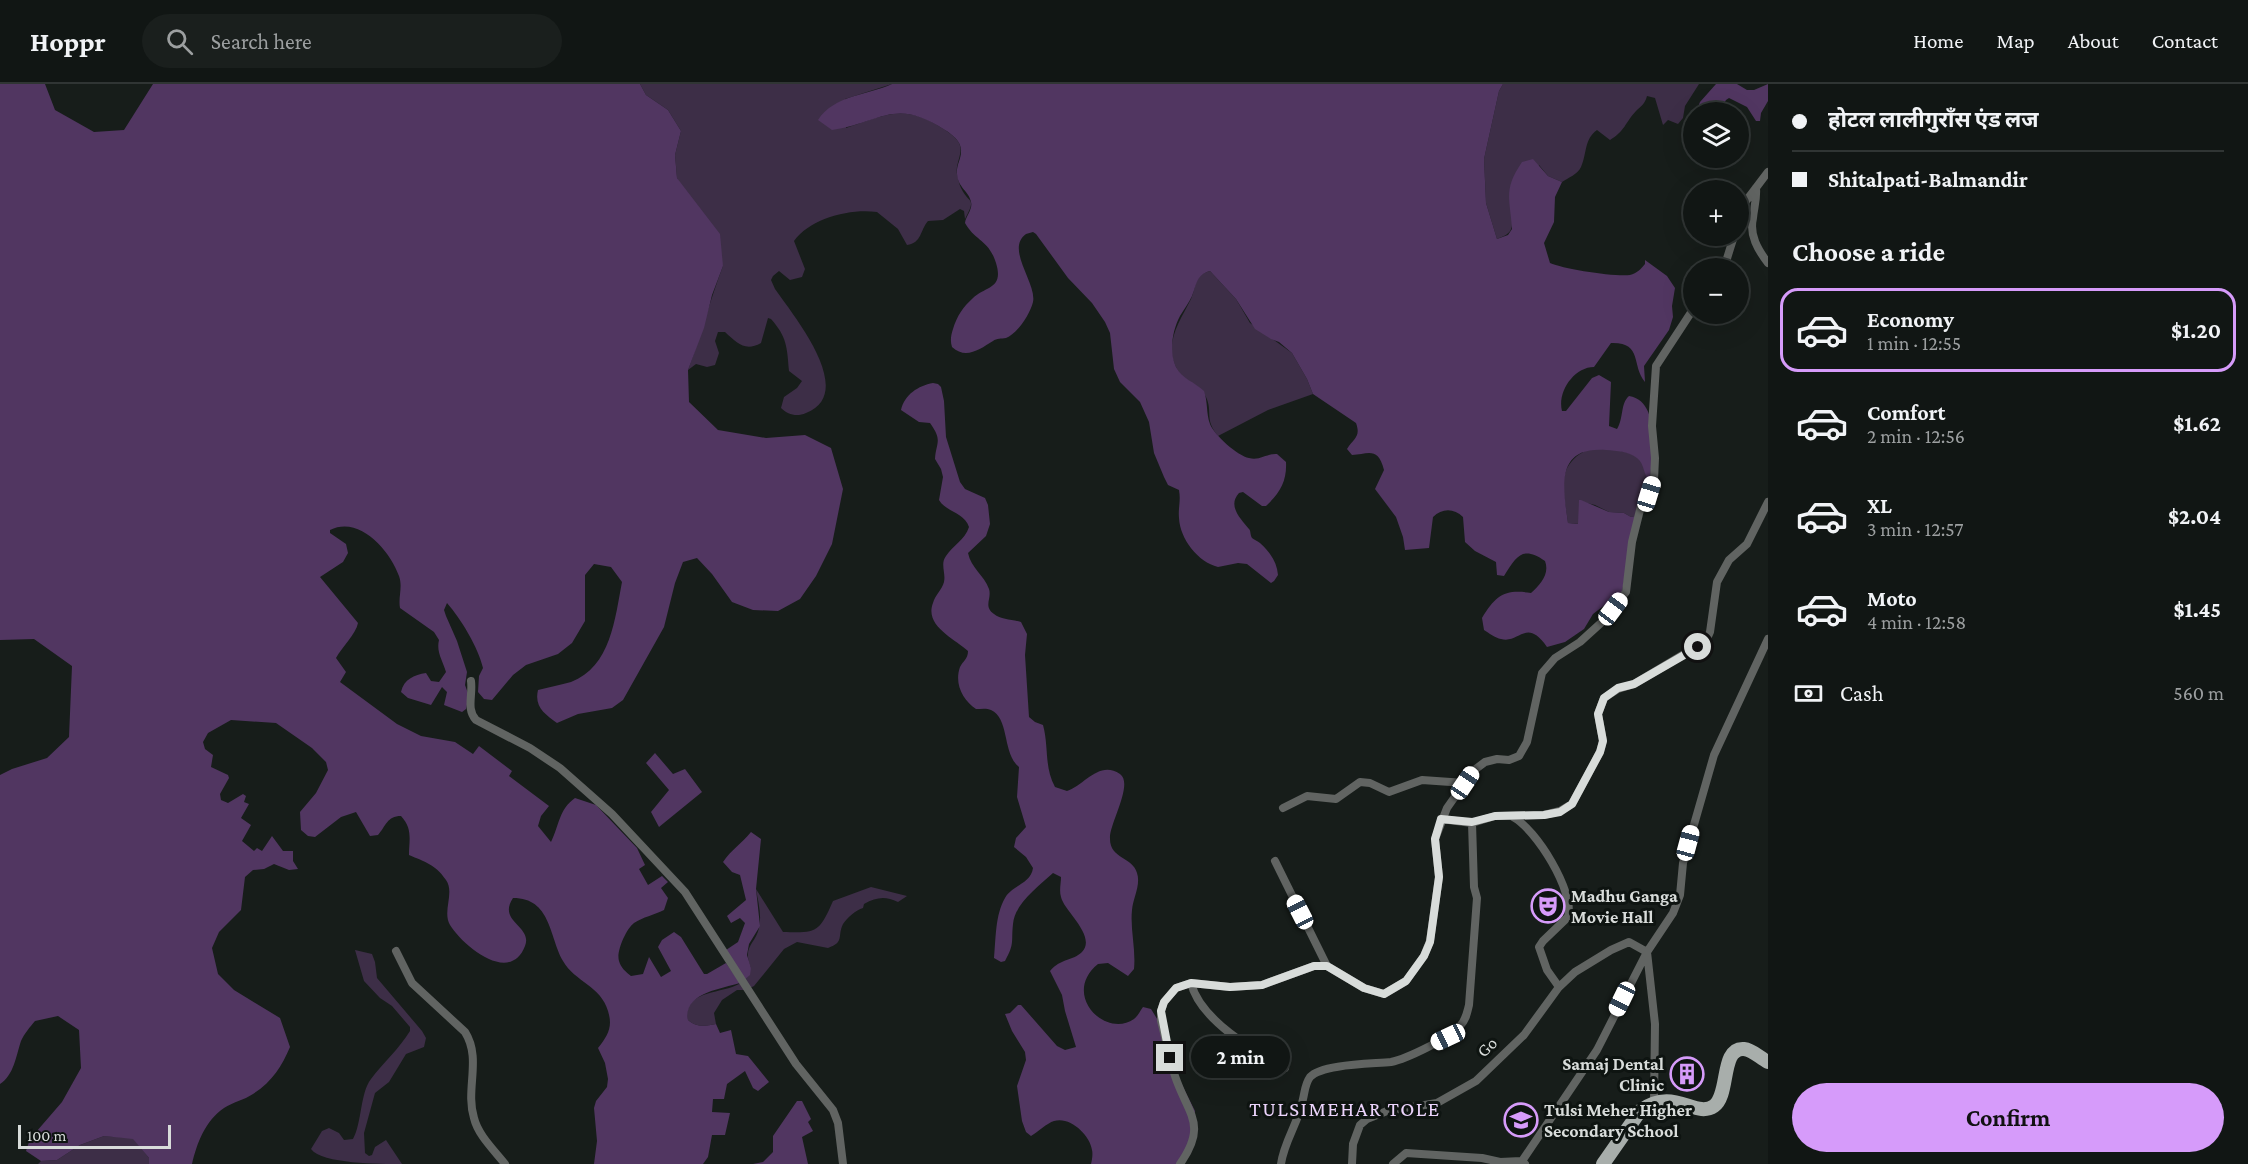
<!DOCTYPE html>
<html lang="en">
<head>
<meta charset="utf-8">
<style>
  :root { --surface:#111614; --page:#1a1f1d; --text:#f1f3f6; --muted:#9c9fa0; --line:#303534; --accent:#d69bfa }
  body { margin:0; font-family:"Crimson Pro","Noto Sans Devanagari",serif; background:var(--page); color:var(--text); height:100vh; display:flex; flex-direction:column; font-size:22px; white-space:nowrap }
  * { box-sizing:border-box; margin:0 }
  p { font-size:20px; color:var(--muted) }
  .icon { flex:none; width:33px; height:33px; fill:none; stroke:currentColor; stroke-width:2; stroke-linecap:round; stroke-linejoin:round }
  .map { position:relative; flex:1; overflow:hidden }
  .sheet { display:flex; flex-direction:column; background:var(--surface); width:480px }
  .sheet>* { flex:none }
  .top-card { display:grid; align-content:center; height:132px; padding:0 24px; background:var(--surface) }
  .controls { position:absolute; left:1683px; top:18px; display:grid; gap:12px }
  .controls a { display:grid; place-items:center; width:66px; height:66px; border-radius:50%; background:var(--surface); box-shadow:0 6px 24px #0002,0 0 0 2px var(--line); font-size:30px }
  .scale { position:absolute; left:18px; bottom:15px; width:153px; box-sizing:border-box; padding-left:6px; border:3px solid #d8dcda; border-top:0; font-size:16px; line-height:21px; white-space:nowrap; color:#d8dcda; -webkit-text-stroke:4px #0e1411; paint-order:stroke }
  .end { position:absolute; width:27px; height:27px; margin:-14px; border:8px solid #d8dcda; background:#111; box-shadow:0 0 0 3px #111 }
  .from { border-radius:50% }
  .bubble { position:absolute; height:42px; border-radius:21px; background:var(--surface); box-shadow:0 6px 24px #0002,0 0 0 2px var(--line); font-size:20px; font-weight:700; line-height:42px; text-align:center }
  .car { position:absolute; width:18px; height:36px; margin:-18px -9px; border-radius:8px; box-shadow:0 0 4px 2px #0007; background:linear-gradient(#fff 24%,#345 0 40%,#fff 0 76%,#345 0 86%,#fff 0) }
  .top-card b { display:flex; align-items:center; gap:21px; height:57px; font-size:22px }
  .top-card b+b { border-top:2px solid var(--line) }
  .top-card i { width:15px; height:15px; background:var(--text) }
  ul { padding:0; list-style:none }
  li { display:flex; align-items:center; gap:18px; height:84px; margin:0 12px 9px; padding:0 12px; border:3px solid transparent; border-radius:18px }
  li div { flex:1 }
  li b { display:block; font-size:22px }
  li em { font-style:normal; font-weight:700 }
  li.on { border-color:var(--accent) }
  li>.icon { width:54px; height:54px; stroke-width:1.5 }
  h2 { padding:0 24px; font-size:27px; line-height:72px }
  .pay { display:flex; align-items:center; gap:15px; height:66px; padding:0 24px; font-size:22px }
  .pay p { margin-inline-start:auto }
  .button { display:flex; gap:12px; margin-top:auto; padding:12px 24px }
  .button a { flex:1; height:69px; border-radius:36px; background:var(--accent); color:#111; font-size:24px; font-weight:700; line-height:69px; text-align:center }
  header { display:flex; align-items:center; gap:36px; box-sizing:border-box; height:84px; padding:0 30px; background:var(--surface); border-bottom:2px solid var(--line) }
  header strong { font-size:28px }
  nav { display:flex; gap:33px; margin-inline-start:auto; font-size:21px }
  .search { width:420px; height:54px; background:var(--page); display:flex; align-items:center; gap:15px; box-sizing:border-box; padding:0 21px; border-radius:33px; color:var(--muted); font-size:22px }
  main { display:flex; flex:1; min-height:0 }
  .map>svg:first-child { display:block }
  .green { fill:#3d2e47 }
  .forest { fill:#513661 }
  .lines { fill:none; stroke-linecap:round; stroke-linejoin:round }
  .street { stroke:#616462; stroke-width:8 }
  .primary { stroke:#a8aeab; stroke-width:14 }
  .route { stroke:#d8dcda; stroke-width:8 }
  .labels { text-anchor:middle; stroke-width:6; stroke-linejoin:round; paint-order:stroke }
  .poi-label { font-size:18px; font-weight:bold; fill:#d8dcda; stroke:#0e1411; text-anchor:start }
  .street-label { font-size:18px; fill:#d8dcda; stroke:#0e1411 }
  .quarter-label { font-size:21px; letter-spacing:1.5px; fill:#ecd4fc; stroke:#0e1411 }
</style>
</head>
<body>
<header>
<strong>Hoppr</strong>
<div class="search"><svg class="icon" aria-label="search" viewBox="0 0 24 24"><circle cx="10" cy="10" r="6"/><path d="M15 15l6 6"/></svg>Search here</div>
<nav><a>Home</a><a>Map</a><a>About</a><a>Contact</a></nav>
</header>
<main>
<div class="map">
<svg width="1768" height="1080" viewBox="0 0 1768 1080">
  <rect width="100%" height="100%" fill="#171d1a"/>
  <path class="green" d="M640,0H892L845,15L846,44C884,31 905,19 942,44C948,48 955,52 959,59C964,69 955,79 957,90C958,94 959,100 961,104C969,121 977,112 965,135L964,127L960,125L943,136L928,137C920,146 922,159 907,161L898,145L877,128C851,124 810,134 794,157L805,185L802,193L790,196L779,187L773,192L771,196L775,205C793,231 858,309 806,329C797,333 788,331 781,324L784,313L797,304L802,297L789,287C787,263 787,253 771,235L768,234L761,259C745,268 737,259 725,248H718L715,257L719,269L715,281L707,283L696,280L688,286C701,251 710,216 723,182L677,94L675,71L681,47L668,26L646,11Z
    M1503,0H1699L1685,22L1683,34L1678,40L1668,36L1663,41L1655,14L1647,12C1645,20 1641,22 1636,27C1625,39 1625,47 1610,56L1597,46C1584,55 1587,70 1581,83C1578,90 1568,94 1562,98L1548,92L1539,81L1512,136C1513,148 1508,151 1497,155L1486,119L1484,75L1499,7Z
    M1210,187L1236,215L1250,239L1292,269L1307,295L1313,310L1268,326L1218,352C1204,335 1213,328 1206,313C1200,299 1184,298 1177,285C1163,260 1180,237 1191,215C1197,202 1193,192 1210,187Z
    M1589,365C1604,365 1635,364 1643,380C1646,387 1645,393 1650,398L1639,418L1635,432L1631,433L1624,429L1609,428L1595,421L1579,417V440L1568,439C1564,408 1554,381 1589,365Z
    M871,803L907,812L898,818C885,812 877,813 864,820L863,824C856,826 847,834 843,840C837,852 845,858 828,864L797,858L784,865L754,902L746,906H737L722,916L714,929L716,940C705,942 697,944 688,936C682,906 722,910 739,900C743,897 747,889 751,884C742,862 755,861 759,844C762,831 758,817 756,805L783,848C817,849 819,849 833,817Z
    M355,866L372,870L375,878L377,894L422,947L426,954L424,963L406,970L389,998L375,1009L364,1049L365,1069L369,1072L372,1071L375,1063L386,1056L402,1080C380,1080 322,1080 311,1065L322,1047L329,1044L339,1049L344,1056L353,1055C362,1039 360,1009 371,995C383,979 399,965 410,947V943L392,922L380,914L364,897Z
    M104,1052L133,1054L149,1074V1080H38L41,1077L57,1076L80,1061Z"/>
  <path class="forest" d="M0,0H45L55,26L94,48L124,46L153,0H640L646,11L668,26L681,47L675,71L677,94L720,150L723,182L712,211L704,244L688,286L689,318L718,346L766,354L805,351L831,364L843,405L832,460L816,492L800,515L778,527L753,526L732,518L712,490L697,474L683,478L675,499L664,543L623,616L612,624L578,630L557,639C545,630 534,623 538,606C549,603 561,601 571,598C611,583 615,534 622,498L611,483L594,480L585,491V537L572,559L558,570L526,581L513,591L492,616L484,615L478,608L479,592L483,584C478,563 461,535 447,519L444,526L446,532L457,557L467,588L465,601L469,612L466,625L462,628L444,621L447,608L442,603L431,621L408,614L401,608C404,595 414,591 426,589L431,597L439,598L446,588C443,577 436,568 439,556L434,548L400,524C398,513 403,503 399,492C390,466 359,431 330,446V449L346,460L348,469L343,478L320,493L358,539C356,550 342,563 336,574L346,588L340,598L397,640L421,652L455,658L473,670L479,662L512,687L509,692L549,722L541,732L538,742L551,758C559,742 559,725 575,714L596,721L637,764L645,781L639,785L648,801L662,792L668,798L661,804L668,814L664,826C654,831 643,833 634,839C626,845 616,868 619,877C621,884 626,888 631,892L643,890L649,873L661,893L671,887L658,863L662,856L674,848L681,853L704,890H707L726,879L740,899C721,905 683,909 688,936C697,944 705,942 716,940L720,949L731,946L736,970L748,972L769,998L758,1007L753,1004L745,987L727,1000L724,1015H713L712,1028L730,1029L725,1051H712L708,1073L703,1080H594L597,1057L594,1024L596,1017L607,1003L608,995L605,979L598,964C608,951 613,943 608,927C601,902 575,898 563,877C549,852 551,814 513,814C497,838 533,842 525,862C510,901 463,862 450,841C442,827 455,809 446,796C435,780 425,778 409,771C409,756 413,745 401,732C387,732 386,742 378,751L370,752L356,728L341,733L315,753L308,752L301,746L300,728L316,709L328,686L326,678L312,664L276,639L231,636L208,649L203,658L205,665L213,671L211,683L228,691L229,694L220,710L221,716L228,719L243,710L246,712L244,718L249,720L241,734L251,741L242,757L254,767L257,764L262,767L272,752L283,767H293V777L298,785L289,786L274,780L264,785L253,786L245,793L241,826L219,848L212,864L218,890L234,906L280,934L290,963C282,982 272,998 253,1010C244,1016 233,1018 224,1024C205,1037 197,1059 192,1080H149V1074L133,1055L104,1052L80,1061L57,1076L41,1077L26,1067L30,1055L62,1018L81,984L79,946L58,932L35,937C30,943 24,950 21,957C16,972 14,991 0,1000V691L12,685L47,674L69,653L72,582L34,555L0,556Z
    M892,0H1503L1499,7L1484,75L1486,119L1497,155L1508,151L1512,145C1510,114 1503,106 1522,78L1533,75L1548,92L1562,98L1555,113L1554,138L1544,159L1550,179C1563,185 1615,193 1630,191C1637,189 1641,185 1645,180V176L1667,192L1675,204L1672,222L1673,233L1669,246L1644,282L1645,298C1631,281 1643,258 1611,259L1594,283C1574,283 1557,308 1562,327H1566L1592,294L1599,291L1611,298L1609,342L1617,345C1624,334 1620,320 1629,312C1662,317 1651,374 1650,398C1643,391 1645,380 1637,374C1628,367 1617,367 1606,366C1555,362 1563,403 1568,439L1578,440L1579,416H1581L1609,428L1624,429L1631,433L1635,432L1622,508L1593,530L1584,545L1565,558L1547,563C1526,533 1520,560 1501,555C1495,554 1489,549 1484,546L1482,534C1496,511 1505,505 1531,509C1540,501 1550,490 1545,477C1523,462 1517,471 1504,492L1497,491L1496,478L1475,467L1465,458L1463,433C1454,424 1442,424 1433,433L1429,464L1405,466L1403,453L1396,433L1375,405L1384,386C1378,362 1368,370 1352,371L1347,365C1354,354 1361,353 1356,339L1313,310L1307,295L1292,269L1279,258L1271,255L1255,245L1236,215L1210,187C1196,191 1197,200 1192,212C1189,219 1184,225 1180,232C1172,247 1169,268 1176,283C1182,295 1195,298 1204,307C1208,318 1206,329 1210,340C1214,351 1238,372 1249,374C1260,377 1267,369 1277,370L1286,378C1287,397 1280,409 1266,422H1262L1243,408L1239,409C1227,422 1241,435 1249,445C1251,447 1250,451 1252,454C1254,456 1258,457 1260,459C1270,468 1277,478 1278,491L1274,497L1271,499L1247,480L1238,479L1218,483C1198,478 1180,455 1179,434C1178,424 1181,417 1179,406L1168,401L1164,393L1154,369L1149,338L1140,318L1120,298L1114,285L1110,249L1105,238L1092,219L1068,194L1036,150L1033,148L1026,150C1005,165 1037,199 1033,218C1030,230 1018,249 1006,254C1001,255 997,254 993,257C980,265 966,276 952,263C950,257 951,251 953,245C957,232 963,223 973,214C986,202 1004,205 996,179C989,156 975,157 965,139C966,132 973,125 971,118C969,107 958,104 957,90C956,82 961,75 961,68C962,58 953,51 945,46C895,13 882,38 832,46L818,36C834,11 868,11 892,0Z
    M1716,0H1737L1747,6H1754L1768,0V17L1761,29L1760,37H1756L1747,23L1729,14L1726,16L1719,28H1696L1700,18Z
    M933,299L938,300L941,303L944,317L946,353L960,398L965,405L985,414L988,421L990,440L986,452L968,469C971,484 984,491 989,505C992,515 983,522 994,530C1001,536 1012,535 1021,538L1027,550L1025,571L1029,633L1035,638L1043,641C1049,663 1044,683 1055,703L1067,707C1085,701 1099,676 1120,690C1134,700 1109,740 1110,755C1110,775 1133,773 1137,789C1141,801 1133,814 1132,826C1130,845 1136,865 1134,885L1128,892L1108,879L1098,880C1061,910 1105,955 1134,935C1138,932 1140,927 1143,923L1151,925L1159,938L1178,993L1195,1027L1190,1059L1178,1080H1091C1092,1076 1093,1070 1092,1066C1090,1051 1070,1032 1054,1037C1047,1039 1038,1048 1031,1052L1026,1048L1022,1037L1017,1002L1026,976L1025,968L1012,947L1005,930L1010,929L1018,921H1021L1057,962L1065,966L1076,963L1065,927L1062,911L1050,887C1061,874 1073,877 1082,868C1097,852 1064,827 1061,813C1059,807 1061,799 1061,793L1053,789C1038,803 1015,819 1013,840C1011,858 1015,859 1005,877L1001,878L994,874C996,855 995,831 1005,814C1012,801 1031,800 1033,784L1026,773L1014,763L1016,754L1026,743L1017,713L1019,683C1002,669 1010,635 991,626C987,624 981,625 976,625C963,616 954,600 960,583C963,577 968,575 968,567C955,555 924,542 933,519C935,511 942,506 944,498C946,489 940,480 946,472C953,461 965,456 969,443C964,428 946,428 939,416L943,393L941,385L935,375C936,358 943,357 930,339L919,338L901,326C905,310 918,302 933,299Z
    M655,669L673,690L685,685L702,708L659,743L651,728L669,706L646,679Z
    M751,748L761,755L756,805L760,842L749,860L747,871L751,884L750,891L744,896L726,866L738,858L745,839L740,834L731,839L727,832L746,816L740,791L732,788L723,778C731,766 742,759 751,748Z
    M797,1017H802L811,1035L808,1038L813,1047L802,1053L808,1080H753L763,1078L773,1068V1052Z"/>
  <g class="lines">
    <path class="street" d="M1756,104C1757,115 1754,123 1753,134C1749,151 1758,166 1768,179
      M1738,134L1746,117L1768,88
      M1724,184L1734,152
      M471,597C473,611 466,625 476,636L530,664L560,684L612,730L685,808L796,980L833,1026L838,1039L843,1080
      M1283,724L1307,712L1336,715L1360,698L1370,699L1389,708L1422,696L1465,699
      M1513,733C1536,745 1575,808 1568,833L1543,857L1539,863L1547,886L1559,903
      M1441,735L1472,739
      M1275,777L1327,882
      M396,867L412,899L465,948C482,975 465,1005 474,1034C478,1051 494,1066 505,1080
      M1191,899C1200,936 1254,967 1285,984
      M1180,1080C1208,1040 1188,1031 1175,992C1169,975 1166,955 1161,937V927L1164,918L1176,904L1191,899L1230,903L1262,901L1314,882H1327L1364,904L1384,910L1406,897L1424,872L1430,857L1439,793L1435,755L1447,724L1473,687L1485,678L1497,675L1509,676L1519,672L1527,658L1542,589L1555,574L1580,558L1602,538L1626,508L1632,458L1641,422L1649,410L1654,396L1655,374L1652,342L1656,282L1694,224
      M1281,1080C1284,1057 1299,1038 1303,1015C1305,1007 1305,1000 1310,993C1322,980 1372,980 1391,978C1406,975 1450,954 1460,942C1466,936 1467,929 1469,921L1477,814L1474,803L1472,739L1495,732L1544,731L1560,727L1572,720L1600,668L1603,657L1598,630L1604,614L1618,605L1634,600L1706,557L1710,548L1717,498L1729,476L1747,460L1768,418
      M1352,1080L1353,1060L1360,1041L1367,1035L1387,1027L1437,1019L1476,997L1524,951L1559,903L1575,888L1611,866L1629,858L1647,868L1655,940L1654,1019
      M1393,1080L1406,1069L1482,1074L1500,1078L1521,1077L1525,1080
      M1520,1080L1597,966L1647,868L1673,829L1680,811L1683,779L1714,671L1768,555"/>
    <path class="primary" d="M1603,1080L1640,1027C1674,1002 1695,1035 1714,1022C1730,1011 1720,963 1744,965C1753,966 1760,974 1768,978"/>
  </g>
  <g class="lines">
    <path class="route" d="M1170,974L1161,927L1164,918L1176,904L1191,899L1230,903L1262,901L1314,882H1327L1364,904L1384,910L1406,897L1424,872L1430,858L1439,793L1435,755L1441,735L1472,738L1495,732L1544,731L1560,728L1572,720L1600,668L1603,657L1598,630L1604,614L1618,604L1634,600L1698,563"/>
  </g>
  <defs>
    <g id="theatre-ring" transform="scale(1.725)"><circle r="9.5" fill="#0e1411" stroke="#d69bfa" stroke-width="1.5"/><path d="M-5-5.5Q0-4 5-5.5V0Q5 5 0 6Q-5 5-5 0ZM-3.3-2.5H-1v1.5H-3.3ZM1-2.5H3.3v1.5H1ZM-2.8 1Q0 5.5 2.8 1Z" fill="#d69bfa"/></g>
    <g id="building-ring" transform="scale(1.725)"><circle r="9.5" fill="#0e1411" stroke="#d69bfa" stroke-width="1.5"/><path d="M-4-6H4V6H1V3H-1V6H-4ZM-2.5-4.3h1.7v1.8h-1.7ZM.8-4.3h1.7v1.8H.8ZM-2.5-1h1.7V.8h-1.7ZM.8-1h1.7V.8H.8Z" fill="#d69bfa"/></g>
    <g id="school-ring" transform="scale(1.725)"><circle r="9.5" fill="#0e1411" stroke="#d69bfa" stroke-width="1.5"/><path d="M0-5L7-2L0 1L-7-2ZM-4 1L0 2.5L4 1V4Q0 6-4 4Z" fill="#d69bfa"/></g>
  </defs>
  <g fill-rule="evenodd">
    <use href="#theatre-ring" x="1548" y="822"/>
    <use href="#building-ring" x="1687" y="990"/>
    <use href="#school-ring" x="1521" y="1036"/>
  </g>
  <g class="labels">
    <g class="poi-label">
      <text x="1571" y="818">Madhu Ganga<tspan x="1571" dy="21">Movie Hall</tspan></text>
      <text x="1664" y="986" text-anchor="end">Samaj Dental<tspan x="1664" dy="21">Clinic</tspan></text>
      <text x="1544" y="1032">Tulsi Meher Higher<tspan x="1544" dy="21">Secondary School</tspan></text>
    </g>
    <g class="street-label">
      <text transform="translate(1487 963) rotate(-44)" y="6">Go</text>
    </g>
    <g class="quarter-label">
      <text x="1345" y="1032">TULSIMEHAR TOLE</text>
    </g>
  </g>
</svg>
<div class="controls">
<a><svg class="icon" aria-label="layers" viewBox="0 0 24 24"><path d="M12 4l9 5-9 5-9-5zM3 14l9 5 9-5"/></svg></a>
<a>+</a>
<a>−</a>
</div>
<div class="scale">100 m</div>
<i class="end from" style="left:1698px;top:563px"></i>
<i class="end" style="left:1170px;top:974px"></i>
<div class="bubble" style="left:1191px;top:952px;width:99px">2 min</div>
<i class="car" style="left:1649px;top:410px;rotate:17deg"></i>
<i class="car" style="left:1613px;top:525px;rotate:37deg"></i>
<i class="car" style="left:1465px;top:699px;rotate:34deg"></i>
<i class="car" style="left:1688px;top:759px;rotate:15deg"></i>
<i class="car" style="left:1300px;top:828px;rotate:333deg"></i>
<i class="car" style="left:1622px;top:915px;rotate:206deg"></i>
<i class="car" style="left:1448px;top:953px;rotate:245deg"></i>
</div>
<section class="sheet">
<div class="top-card">
<b><i class="from"></i>होटल लालीगुराँस एंड लज</b>
<b><i></i>Shitalpati-Balmandir</b>
</div>
<h2>Choose a ride</h2>
<ul>
<li class="on"><svg class="icon" aria-label="car" viewBox="0 0 24 24"><path d="M5 17H2v-5l4-1 3-4h7l3 4 3 1v5h-3M9 17h6M6 11h13"/><circle cx="7" cy="17" r="2"/><circle cx="17" cy="17" r="2"/></svg><div><b>Economy</b><p>1 min · 12:55</p></div><em>$1.20</em></li>
<li><svg class="icon" aria-label="car" viewBox="0 0 24 24"><path d="M5 17H2v-5l4-1 3-4h7l3 4 3 1v5h-3M9 17h6M6 11h13"/><circle cx="7" cy="17" r="2"/><circle cx="17" cy="17" r="2"/></svg><div><b>Comfort</b><p>2 min · 12:56</p></div><em>$1.62</em></li>
<li><svg class="icon" aria-label="car" viewBox="0 0 24 24"><path d="M5 17H2v-5l4-1 3-4h7l3 4 3 1v5h-3M9 17h6M6 11h13"/><circle cx="7" cy="17" r="2"/><circle cx="17" cy="17" r="2"/></svg><div><b>XL</b><p>3 min · 12:57</p></div><em>$2.04</em></li>
<li><svg class="icon" aria-label="car" viewBox="0 0 24 24"><path d="M5 17H2v-5l4-1 3-4h7l3 4 3 1v5h-3M9 17h6M6 11h13"/><circle cx="7" cy="17" r="2"/><circle cx="17" cy="17" r="2"/></svg><div><b>Moto</b><p>4 min · 12:58</p></div><em>$1.45</em></li>
</ul>
<div class="pay"><svg class="icon" aria-label="cash" viewBox="0 0 24 24"><path d="M3 7h18v10H3z"/><circle cx="12" cy="12" r="2"/></svg>Cash<p>560 m</p></div>
<div class="button"><a>Confirm</a></div>
</section>
</main>
</body>
</html>
